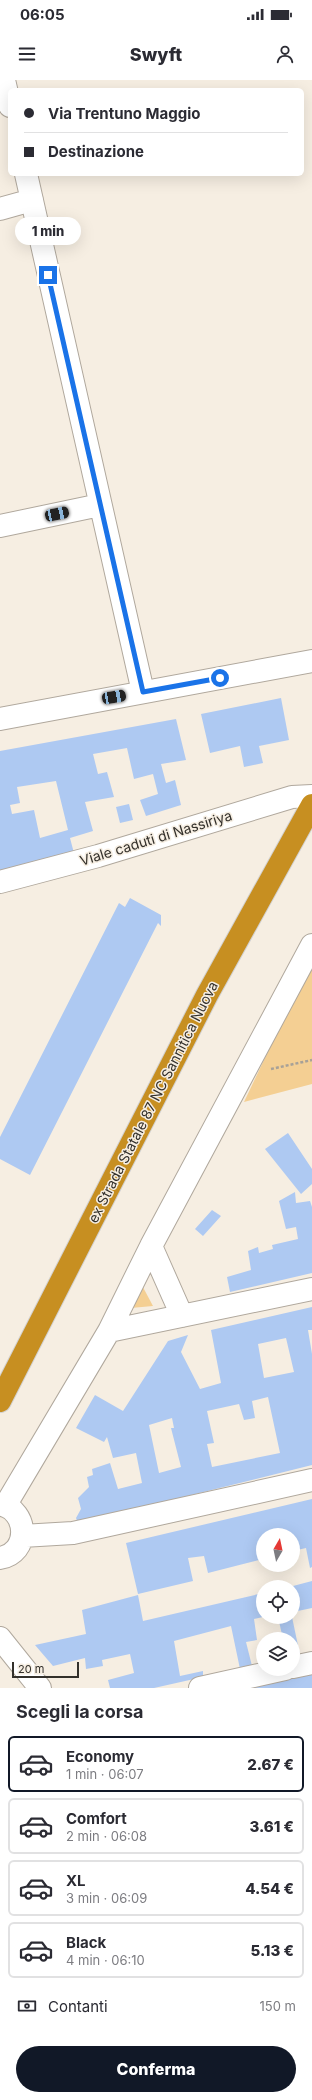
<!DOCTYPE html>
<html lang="it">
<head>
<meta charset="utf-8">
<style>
  :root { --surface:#fff; --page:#f2f2f3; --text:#2b2b33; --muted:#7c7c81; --line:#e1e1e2; --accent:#111827 }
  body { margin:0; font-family:Inter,sans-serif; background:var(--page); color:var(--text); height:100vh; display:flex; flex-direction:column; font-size:15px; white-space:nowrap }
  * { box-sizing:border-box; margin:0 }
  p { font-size:13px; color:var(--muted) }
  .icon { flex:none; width:22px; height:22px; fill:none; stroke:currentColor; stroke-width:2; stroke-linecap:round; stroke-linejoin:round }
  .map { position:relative; height:1608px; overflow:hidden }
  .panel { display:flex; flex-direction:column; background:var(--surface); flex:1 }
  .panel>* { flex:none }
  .top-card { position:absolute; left:8px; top:8px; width:296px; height:88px; border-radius:6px; box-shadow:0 4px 16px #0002; display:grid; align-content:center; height:88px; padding:0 16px; background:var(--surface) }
  .needle { width:26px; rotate:9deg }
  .tools { position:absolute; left:256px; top:1448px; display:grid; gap:8px }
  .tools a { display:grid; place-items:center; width:44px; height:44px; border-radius:50%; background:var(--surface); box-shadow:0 4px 16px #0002; font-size:20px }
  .scale { position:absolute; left:12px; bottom:10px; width:67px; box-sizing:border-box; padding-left:4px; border:2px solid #33302b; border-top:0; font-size:11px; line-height:14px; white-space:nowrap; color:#33302b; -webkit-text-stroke:3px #f6eee2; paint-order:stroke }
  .end { position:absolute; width:18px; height:18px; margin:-9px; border:5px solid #1a73e8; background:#fff; box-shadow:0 0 0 2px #fff }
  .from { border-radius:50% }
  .bubble { position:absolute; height:28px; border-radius:14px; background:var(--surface); box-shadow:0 4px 16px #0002; font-size:13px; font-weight:800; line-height:28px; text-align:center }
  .car { position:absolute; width:12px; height:24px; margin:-12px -6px; border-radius:5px; box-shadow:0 0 3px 1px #0007; background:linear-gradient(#222 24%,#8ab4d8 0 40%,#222 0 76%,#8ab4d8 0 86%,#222 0) }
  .top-card b { display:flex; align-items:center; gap:14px; height:38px; font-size:15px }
  .top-card b+b { border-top:1px solid var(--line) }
  .top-card i { width:10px; height:10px; background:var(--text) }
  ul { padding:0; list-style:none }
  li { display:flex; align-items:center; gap:12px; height:56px; margin:0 8px 6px; padding:0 8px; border:2px solid var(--line); border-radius:6px }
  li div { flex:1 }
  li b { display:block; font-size:15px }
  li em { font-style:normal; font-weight:800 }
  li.current { border-color:var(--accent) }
  li>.icon { width:36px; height:36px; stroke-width:1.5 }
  h2 { padding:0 16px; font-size:18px; line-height:48px }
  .pay { display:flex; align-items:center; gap:10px; height:44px; padding:0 16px; font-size:15px }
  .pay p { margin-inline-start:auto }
  .cta { display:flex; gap:8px; margin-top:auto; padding:8px 16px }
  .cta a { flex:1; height:46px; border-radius:24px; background:var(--accent); color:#fff; font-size:16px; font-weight:800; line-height:46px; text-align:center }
  .status { display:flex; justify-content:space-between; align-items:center; height:28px; padding:0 20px; background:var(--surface); direction:ltr }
  .status svg { height:11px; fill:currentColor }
  header { display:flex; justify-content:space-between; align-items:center; height:52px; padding:0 16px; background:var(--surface); font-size:18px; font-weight:800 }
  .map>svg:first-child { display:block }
  .green { fill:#f4cf93 }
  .building { fill:#aec9f2; fill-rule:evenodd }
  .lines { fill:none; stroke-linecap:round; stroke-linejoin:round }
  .minor-casing { stroke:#b0a89d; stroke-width:24 }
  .highway-casing { stroke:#d2d1d0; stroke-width:24 }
  .path { stroke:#a7a198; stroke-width:2.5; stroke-dasharray:3 2; stroke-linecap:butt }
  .minor { stroke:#fff; stroke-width:22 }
  .highway { stroke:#c78f21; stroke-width:22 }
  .route { stroke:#1a73e8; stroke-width:5 }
  .labels { text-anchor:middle; stroke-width:3; stroke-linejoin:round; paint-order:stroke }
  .street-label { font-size:14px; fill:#33302b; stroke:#f6eee2 }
</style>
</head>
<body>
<div class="status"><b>06:05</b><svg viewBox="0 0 49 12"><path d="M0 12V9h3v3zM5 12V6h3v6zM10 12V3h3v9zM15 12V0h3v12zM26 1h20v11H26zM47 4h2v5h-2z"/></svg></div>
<header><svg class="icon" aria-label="menu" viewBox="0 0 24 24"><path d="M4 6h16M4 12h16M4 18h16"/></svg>Swyft<svg class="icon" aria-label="person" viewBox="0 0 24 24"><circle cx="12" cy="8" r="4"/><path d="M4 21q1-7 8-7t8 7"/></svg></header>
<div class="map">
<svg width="312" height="1608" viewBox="0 0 312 1608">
  <rect width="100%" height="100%" fill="#f6eee2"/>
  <path class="green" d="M312,879V1004L244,1022Z
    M137,1196L153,1226L120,1229Z"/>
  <path class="building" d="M281,618L289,660L259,666L263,683L244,687L240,666L210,673L201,634Z
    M176,639L186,680L161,684L166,703L175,700L181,725L146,736L140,720L158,714L153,694L134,699L127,668L93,674L98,694L107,692L114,717L85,722L93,751L70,758L75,777L0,797V671ZM56,701L68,750L40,758L34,730L12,734L10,725L20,723L17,707Z
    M129,724L133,740L120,743L116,727Z
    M130,818L161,835V846L158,843L30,1095L0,1079V1057L119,823L125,827Z
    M288,1053L312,1089V1104L301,1114L265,1069Z
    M295,1112L296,1123L310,1121L312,1127V1193L230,1212L227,1197L251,1190L248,1171L258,1167L259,1173L273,1169L272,1165L298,1159L296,1147L286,1149L279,1121Z
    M212,1130L221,1136L203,1156L195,1149Z
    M312,1227V1250H308L312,1274V1385L78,1443L76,1438L81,1429L78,1418L89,1407L87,1397L93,1395L92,1389L110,1383L118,1409L142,1403L136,1373L113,1378L107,1357L104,1362L76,1348L95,1315L123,1331L168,1261L188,1255L181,1272L200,1309L221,1303L211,1250ZM286,1258L294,1292L264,1298L258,1264ZM268,1317L280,1373L212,1387L207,1364L214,1363L207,1331L239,1324L244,1340L255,1338L252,1321ZM172,1338L174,1348H171L181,1387L159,1393L149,1345Z
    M312,1419V1487L310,1488L306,1468L293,1471V1455H263V1479L208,1493L204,1476L188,1478L193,1501L138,1514L126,1463Z
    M312,1501V1528L293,1532V1506Z
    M263,1513V1537L254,1539L257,1560L246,1562L252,1586L240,1589L231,1546L174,1561L180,1596L203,1591V1597L154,1608H110L108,1600L134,1593L130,1574L102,1580L103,1586L86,1589L85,1578L53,1586L35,1565L86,1554L82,1530L138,1515L143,1541Z
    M278,1537H292L300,1575L293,1577V1559H283Z
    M312,1590V1608H236Z"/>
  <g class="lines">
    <g class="minor-casing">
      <path id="minor" d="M4,0L10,26
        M26,94L143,612
        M0,129L32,120
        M0,446L100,425
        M0,639L312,581
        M0,802L98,776L292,717L312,716
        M151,1166L182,1236
        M109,1251L312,1209
        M0,1424C29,1431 30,1473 0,1478
        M5,1426L109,1251L151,1166L312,865
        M22,1456L73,1453L312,1400
        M0,1558L40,1608
        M293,1587L312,1583
        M200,1608L285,1589"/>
    </g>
    <g class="highway-casing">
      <path id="highway" d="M0,1321L207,915L312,725"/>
    </g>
    <path class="path" d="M271,989L312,980"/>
    <use href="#minor" class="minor"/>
    <use href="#highway" class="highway"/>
  </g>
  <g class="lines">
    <path class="route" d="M48,195L143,612L220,598"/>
  </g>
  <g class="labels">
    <g class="street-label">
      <text transform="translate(156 758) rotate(-17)" y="5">Viale caduti di Nassiriya</text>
      <text transform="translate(153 1022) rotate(-63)" y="5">ex Strada Statale 87 NC Sannitica Nuova</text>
    </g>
  </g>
</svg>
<div class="tools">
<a><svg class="needle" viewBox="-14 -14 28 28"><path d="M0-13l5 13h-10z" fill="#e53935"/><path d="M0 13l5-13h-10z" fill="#7c7c81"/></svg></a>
<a><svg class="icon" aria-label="locate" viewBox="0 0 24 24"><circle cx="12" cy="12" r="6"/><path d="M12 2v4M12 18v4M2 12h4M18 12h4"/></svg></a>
<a><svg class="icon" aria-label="layers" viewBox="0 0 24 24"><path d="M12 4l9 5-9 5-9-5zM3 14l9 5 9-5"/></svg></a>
</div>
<div class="scale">20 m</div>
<i class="end from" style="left:220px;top:598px"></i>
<i class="end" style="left:48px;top:195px"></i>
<div class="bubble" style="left:15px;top:137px;width:66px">1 min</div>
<i class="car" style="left:57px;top:434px;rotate:78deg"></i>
<i class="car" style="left:114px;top:617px;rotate:80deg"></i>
<div class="top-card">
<b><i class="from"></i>Via Trentuno Maggio</b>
<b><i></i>Destinazione</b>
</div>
</div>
<section class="panel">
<h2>Scegli la corsa</h2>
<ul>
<li class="current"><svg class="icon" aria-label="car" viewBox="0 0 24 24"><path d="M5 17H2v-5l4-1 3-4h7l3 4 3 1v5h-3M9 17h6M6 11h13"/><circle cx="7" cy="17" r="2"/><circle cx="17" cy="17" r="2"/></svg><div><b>Economy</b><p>1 min · 06:07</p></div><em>2.67 €</em></li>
<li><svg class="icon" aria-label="car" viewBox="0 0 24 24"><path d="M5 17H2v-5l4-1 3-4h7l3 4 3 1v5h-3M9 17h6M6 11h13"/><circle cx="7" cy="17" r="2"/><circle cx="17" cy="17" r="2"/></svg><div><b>Comfort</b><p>2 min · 06:08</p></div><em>3.61 €</em></li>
<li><svg class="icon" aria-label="car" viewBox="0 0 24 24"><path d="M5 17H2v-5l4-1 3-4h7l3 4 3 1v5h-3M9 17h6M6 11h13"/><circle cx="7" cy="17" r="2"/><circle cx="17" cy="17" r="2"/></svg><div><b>XL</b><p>3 min · 06:09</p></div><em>4.54 €</em></li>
<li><svg class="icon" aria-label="car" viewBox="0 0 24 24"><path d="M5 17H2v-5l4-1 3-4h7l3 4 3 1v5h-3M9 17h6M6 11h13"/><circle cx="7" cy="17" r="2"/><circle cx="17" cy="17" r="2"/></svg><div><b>Black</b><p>4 min · 06:10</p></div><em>5.13 €</em></li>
</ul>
<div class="pay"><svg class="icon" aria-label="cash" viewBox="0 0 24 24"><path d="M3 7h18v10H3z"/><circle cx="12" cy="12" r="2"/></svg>Contanti<p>150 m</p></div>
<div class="cta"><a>Conferma</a></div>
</section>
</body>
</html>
